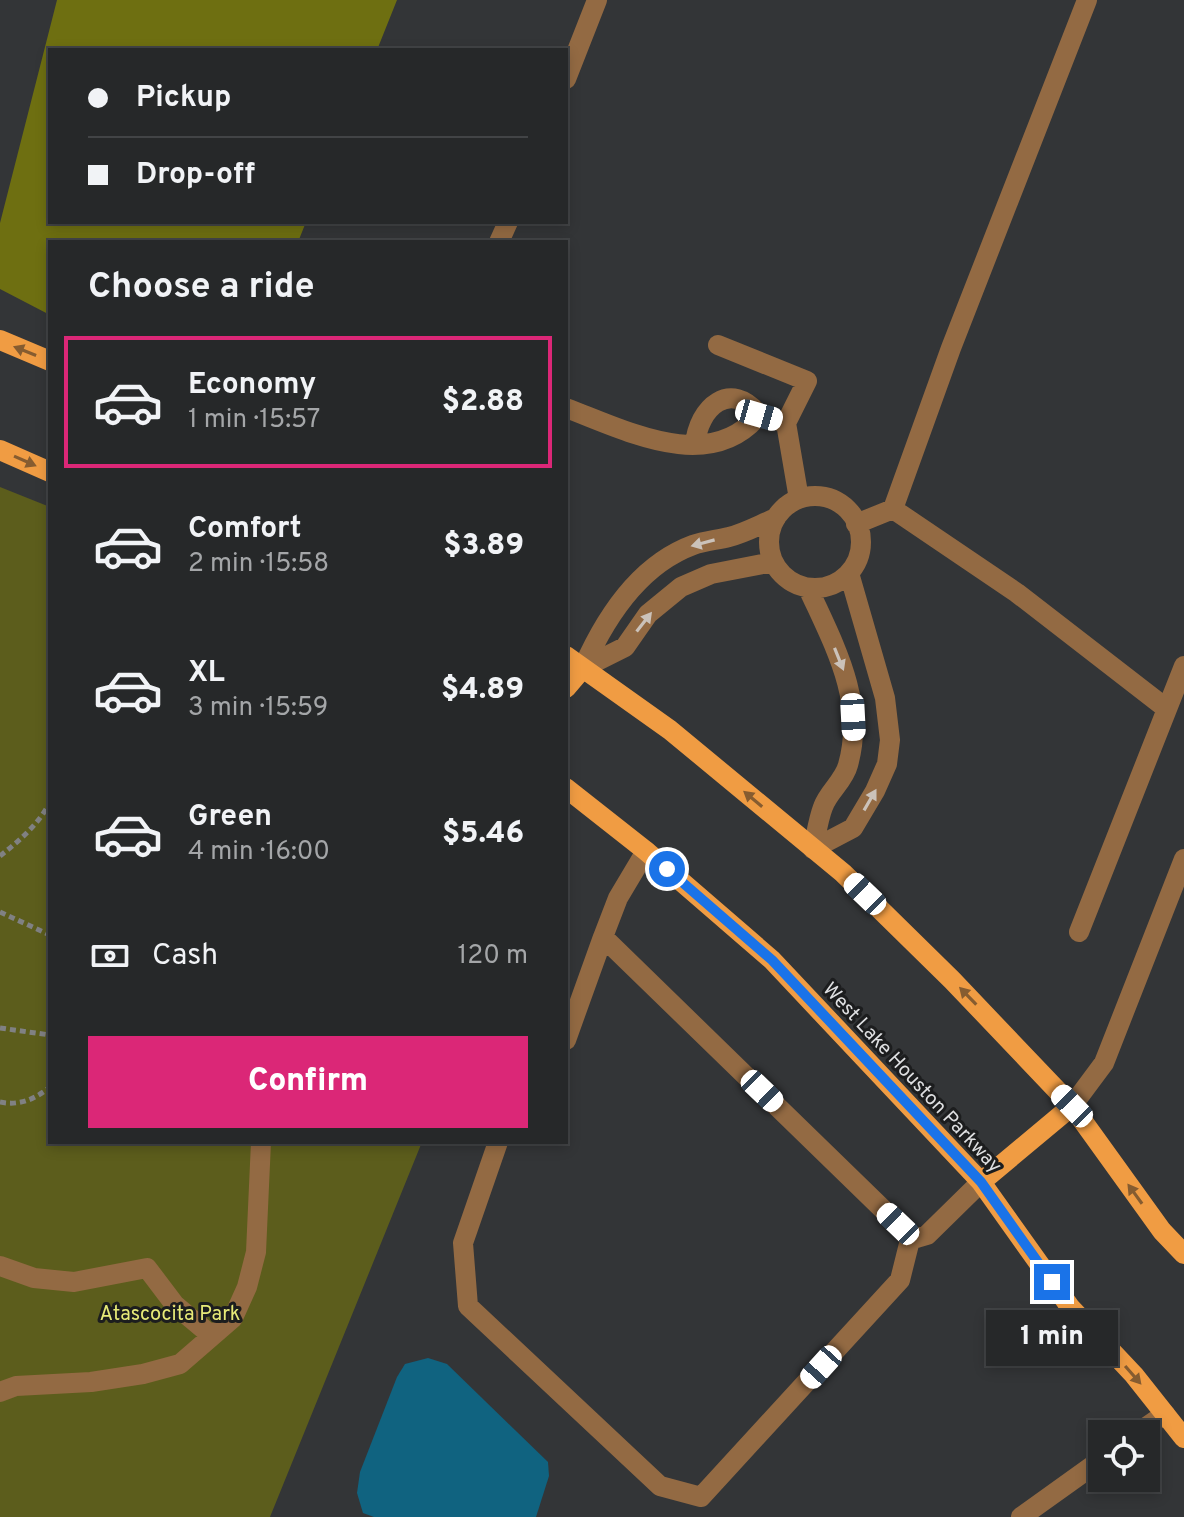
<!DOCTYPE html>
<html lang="en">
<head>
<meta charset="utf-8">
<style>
  :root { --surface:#262829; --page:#323435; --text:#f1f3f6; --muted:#a4a6a8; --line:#424446; --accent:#db2777 }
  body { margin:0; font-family:Overpass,sans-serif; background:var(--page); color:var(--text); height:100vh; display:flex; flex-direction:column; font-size:30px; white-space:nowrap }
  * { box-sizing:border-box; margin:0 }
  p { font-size:26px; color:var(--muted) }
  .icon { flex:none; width:44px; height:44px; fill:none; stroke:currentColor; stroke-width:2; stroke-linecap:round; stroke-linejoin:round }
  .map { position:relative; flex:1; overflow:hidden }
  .panel { position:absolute; left:48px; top:240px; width:520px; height:904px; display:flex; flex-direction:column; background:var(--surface); border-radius:0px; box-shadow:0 4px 12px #0003,0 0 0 2px var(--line) }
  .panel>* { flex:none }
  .banner { position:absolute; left:48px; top:48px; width:520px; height:176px; border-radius:0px; box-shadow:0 4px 12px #0003,0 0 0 2px var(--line); display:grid; align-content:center; height:176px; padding:0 40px; background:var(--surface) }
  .fabs { position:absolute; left:1088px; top:1420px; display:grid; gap:16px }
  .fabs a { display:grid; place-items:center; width:72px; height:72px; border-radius:0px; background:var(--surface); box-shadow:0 4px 12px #0003,0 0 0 2px var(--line); font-size:40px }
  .end { position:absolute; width:36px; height:36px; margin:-18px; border:10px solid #1a73e8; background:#fff; box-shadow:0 0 0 4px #fff }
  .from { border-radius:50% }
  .bubble { position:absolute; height:56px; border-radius:0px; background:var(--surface); box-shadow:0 4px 12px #0003,0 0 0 2px var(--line); font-size:26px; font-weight:800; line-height:56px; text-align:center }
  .car { position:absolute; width:24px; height:48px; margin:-24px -12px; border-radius:10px; box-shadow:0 0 6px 2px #0007; background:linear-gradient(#fff 24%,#345 0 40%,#fff 0 76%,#345 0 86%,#fff 0) }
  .banner b { display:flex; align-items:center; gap:28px; height:76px; font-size:30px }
  .banner b+b { border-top:2px solid var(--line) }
  .banner i { width:20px; height:20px; background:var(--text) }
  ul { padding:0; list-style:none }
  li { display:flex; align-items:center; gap:24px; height:132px; margin:0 16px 12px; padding:0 24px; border:4px solid transparent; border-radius:0px }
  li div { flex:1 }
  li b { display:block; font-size:30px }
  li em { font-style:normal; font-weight:800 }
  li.on { border-color:var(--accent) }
  li>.icon { width:72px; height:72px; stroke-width:1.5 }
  h2 { padding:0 40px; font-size:36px; line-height:96px }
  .pay { display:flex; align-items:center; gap:20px; height:88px; padding:0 40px; font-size:30px }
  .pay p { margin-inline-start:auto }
  .action { display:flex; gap:16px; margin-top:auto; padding:16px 40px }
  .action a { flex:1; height:92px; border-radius:0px; background:var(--accent); color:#fff; font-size:32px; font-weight:800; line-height:92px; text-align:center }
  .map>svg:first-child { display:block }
  .green { fill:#5c5d1c }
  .forest { fill:#6e6f11 }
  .water { fill:#106380 }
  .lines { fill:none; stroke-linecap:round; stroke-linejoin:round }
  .path { stroke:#808183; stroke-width:5; stroke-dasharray:6 4; stroke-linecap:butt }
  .minor { stroke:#936a43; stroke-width:20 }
  .major { stroke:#f09c43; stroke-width:20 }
  .oneway { fill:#865c30 }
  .oneway2 { fill:#cbc2ba }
  .route { stroke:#1a73e8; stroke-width:10 }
  .labels { text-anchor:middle; stroke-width:6; stroke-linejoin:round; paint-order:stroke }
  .street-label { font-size:20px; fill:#dedfe1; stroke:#1c1d1e }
  .park-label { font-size:20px; fill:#e7ea78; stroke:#1c1d1e }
</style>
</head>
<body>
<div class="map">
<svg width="1184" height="1517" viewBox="0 0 1184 1517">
  <rect width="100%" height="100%" fill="#333537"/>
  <path class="green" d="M0,487L50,507V1142H422L270,1517H0Z"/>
  <path class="forest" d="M57,0H397L377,50H50V222H306L298,242H50V315L0,289V223Z"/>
  <path class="water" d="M428,1358L447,1364L548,1462L549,1476L536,1517H374L363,1513L357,1493L360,1472L397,1377L405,1364Z"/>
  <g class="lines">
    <path class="path" d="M0,856C19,841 39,824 50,802
      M0,912L50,935
      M0,1028L50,1035
      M0,1102C20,1106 35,1099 50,1087"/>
    <path class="minor" d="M566,79L597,0
      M499,242L508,222
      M718,345L807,381L786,423L799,499
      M566,408C625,430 709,475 759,415L786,423
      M695,445C698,407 731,379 759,415
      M769 542a46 46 0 1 1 92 0a46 46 0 1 1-92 0Z
      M893,509L1017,593L1167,709L1079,932
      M856,524L893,509L951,348L1087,0
      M808,588C834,645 866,701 848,765C844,781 828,792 823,807C818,820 816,836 813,849
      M583,668C605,618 639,565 693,545C704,541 717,540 729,537C745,533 761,524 776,518
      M583,668L625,647L648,614L681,587L711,574L773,562
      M1167,709L1184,666
      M813,849L853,828L875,791L887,764L890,740L885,698L849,573
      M646,851L618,898L603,937L898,1224L910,1240L927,1235L981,1182
      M566,1040L603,937
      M1072,1106L1104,1063L1184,859
      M498,1142L463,1243L468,1306L660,1486L701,1497L900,1280L910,1240
      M0,1266L34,1278L74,1282L147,1268L175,1305L212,1336
      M0,1392L16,1386L91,1382L143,1374L180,1364L233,1318L247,1287L256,1252L261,1142
      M1136,1434L1165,1414
      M1021,1517L1102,1459"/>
    <path class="major" d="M0,340L50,361
      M0,450L50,472
      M566,656L670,730L843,873L952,980L1072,1106L1162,1231L1184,1254
      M566,688L583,668
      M566,788L646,851L772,960L981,1182L1070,1307L1134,1375L1184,1438
      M981,1182L1072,1106"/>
  </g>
  <defs><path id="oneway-solid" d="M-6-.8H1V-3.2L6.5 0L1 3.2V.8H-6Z" transform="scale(2)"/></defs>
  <g class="oneway">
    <use href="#oneway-solid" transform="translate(25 351) rotate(-158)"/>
    <use href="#oneway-solid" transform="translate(25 461) rotate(24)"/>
    <use href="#oneway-solid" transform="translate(753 799) rotate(-140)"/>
    <use href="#oneway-solid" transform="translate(968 996) rotate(-134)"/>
    <use href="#oneway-solid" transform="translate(1135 1194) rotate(-126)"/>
    <use href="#oneway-solid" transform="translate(1133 1375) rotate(49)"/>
  </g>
  <g class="oneway2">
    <use href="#oneway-solid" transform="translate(703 543) rotate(165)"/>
    <use href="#oneway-solid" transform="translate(644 622) rotate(-52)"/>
    <use href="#oneway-solid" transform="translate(839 659) rotate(68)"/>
    <use href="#oneway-solid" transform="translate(870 800) rotate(-60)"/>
  </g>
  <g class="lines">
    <path class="route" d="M667,869L772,960L981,1182L1052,1282"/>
  </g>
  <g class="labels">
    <g class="street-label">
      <text transform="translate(913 1077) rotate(47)" y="7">West Lake Houston Parkway</text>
    </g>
    <g class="park-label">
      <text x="170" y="1320">Atascocita Park</text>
    </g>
  </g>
</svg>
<div class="fabs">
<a><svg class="icon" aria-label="locate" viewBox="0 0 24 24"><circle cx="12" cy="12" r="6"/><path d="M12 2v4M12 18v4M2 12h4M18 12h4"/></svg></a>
</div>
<i class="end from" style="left:667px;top:869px"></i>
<i class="end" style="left:1052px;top:1282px"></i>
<div class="bubble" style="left:986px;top:1310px;width:132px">1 min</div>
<i class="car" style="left:759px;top:415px;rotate:106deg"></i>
<i class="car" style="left:853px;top:717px;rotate:177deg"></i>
<i class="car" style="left:865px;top:894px;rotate:314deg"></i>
<i class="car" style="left:762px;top:1091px;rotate:134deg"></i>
<i class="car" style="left:1072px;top:1106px;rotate:316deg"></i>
<i class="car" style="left:898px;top:1224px;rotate:314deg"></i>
<i class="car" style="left:821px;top:1367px;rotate:222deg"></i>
<div class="banner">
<b><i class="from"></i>Pickup</b>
<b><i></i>Drop-off</b>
</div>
<section class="panel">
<h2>Choose a ride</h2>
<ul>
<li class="on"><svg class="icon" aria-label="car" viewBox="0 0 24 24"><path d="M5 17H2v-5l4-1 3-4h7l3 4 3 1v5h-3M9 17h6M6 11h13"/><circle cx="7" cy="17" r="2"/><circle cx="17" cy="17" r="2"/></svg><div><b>Economy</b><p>1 min · 15:57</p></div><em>$2.88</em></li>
<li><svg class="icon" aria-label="car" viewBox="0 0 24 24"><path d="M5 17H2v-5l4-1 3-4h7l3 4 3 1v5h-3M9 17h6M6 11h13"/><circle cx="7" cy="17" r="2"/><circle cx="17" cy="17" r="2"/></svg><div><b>Comfort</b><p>2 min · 15:58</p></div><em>$3.89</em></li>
<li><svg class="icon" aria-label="car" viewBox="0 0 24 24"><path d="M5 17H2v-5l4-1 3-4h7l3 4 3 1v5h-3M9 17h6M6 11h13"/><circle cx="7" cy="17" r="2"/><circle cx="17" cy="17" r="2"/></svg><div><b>XL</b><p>3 min · 15:59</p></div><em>$4.89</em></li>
<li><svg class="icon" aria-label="car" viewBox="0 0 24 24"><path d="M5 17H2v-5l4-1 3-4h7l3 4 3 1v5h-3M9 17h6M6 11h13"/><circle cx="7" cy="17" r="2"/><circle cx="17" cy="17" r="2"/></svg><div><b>Green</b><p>4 min · 16:00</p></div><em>$5.46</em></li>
</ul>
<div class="pay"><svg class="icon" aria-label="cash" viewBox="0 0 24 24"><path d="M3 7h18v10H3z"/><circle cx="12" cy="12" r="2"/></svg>Cash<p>120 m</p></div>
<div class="action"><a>Confirm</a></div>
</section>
</div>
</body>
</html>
